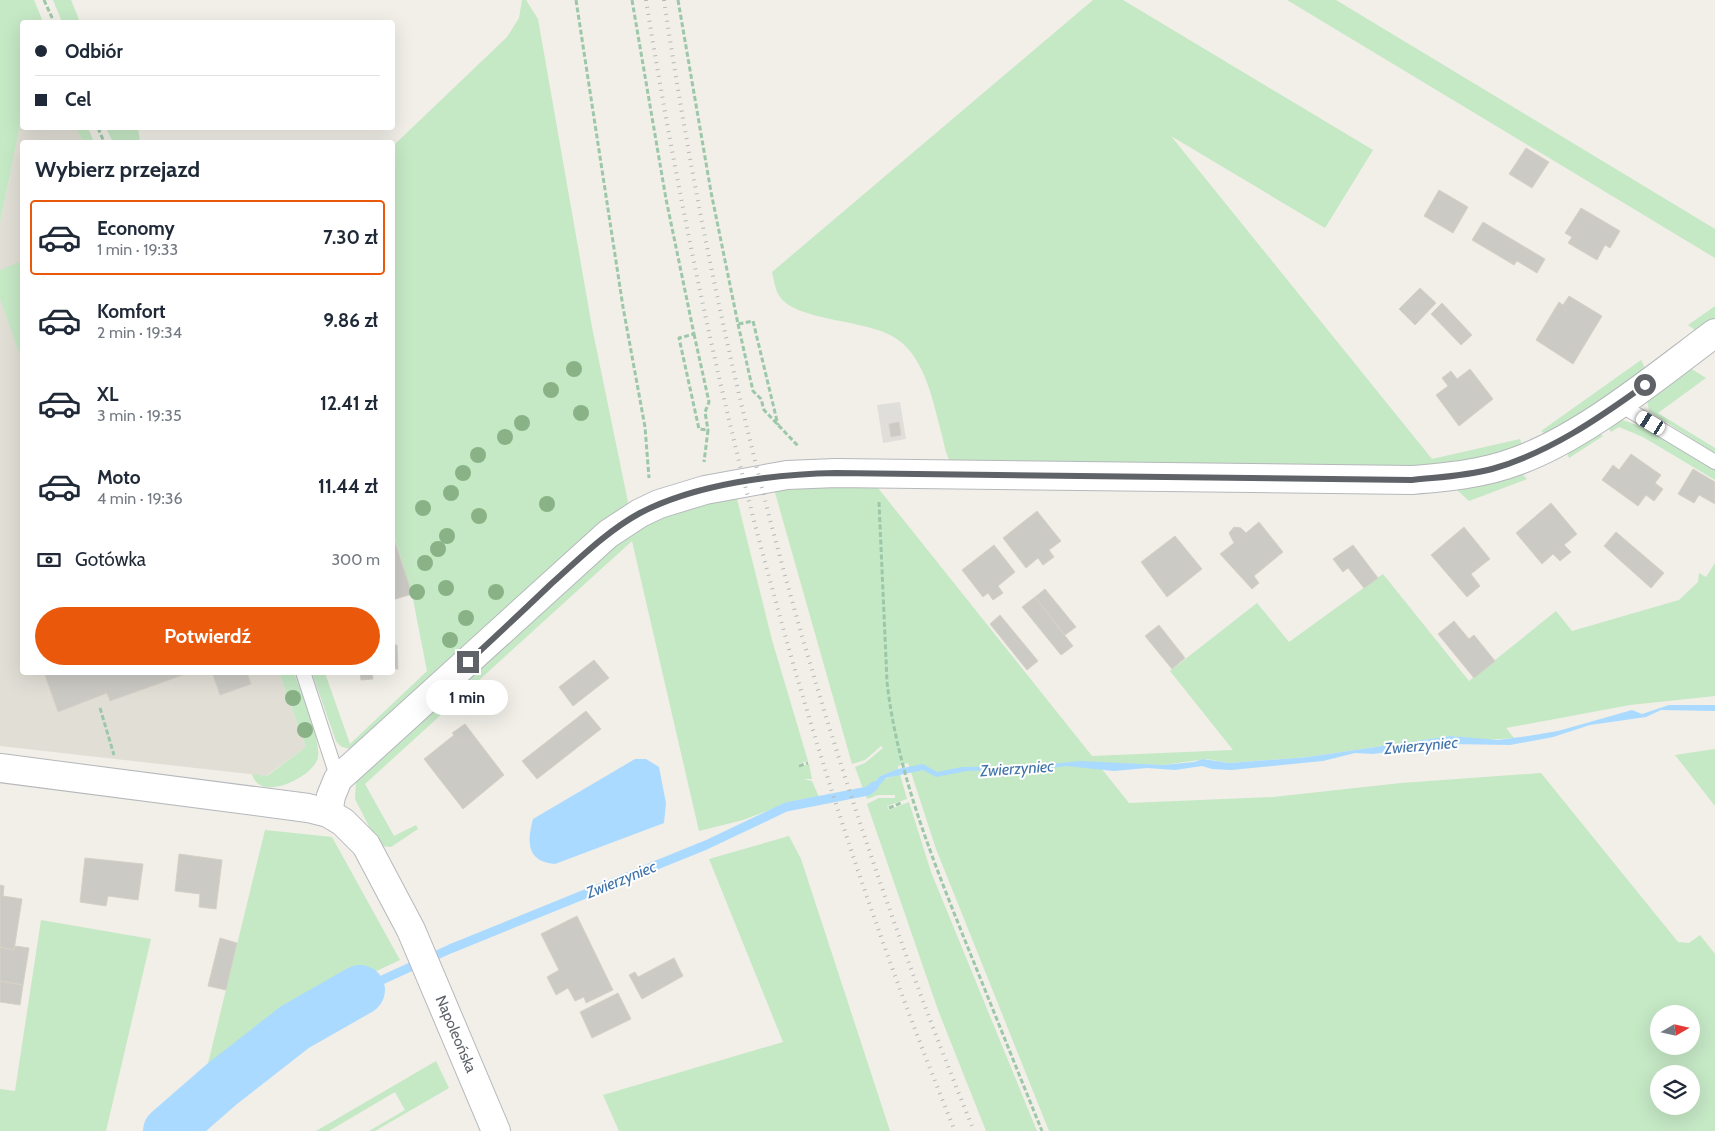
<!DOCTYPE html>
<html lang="pl">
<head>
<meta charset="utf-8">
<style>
  :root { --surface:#fff; --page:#f2f2f3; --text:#1f2937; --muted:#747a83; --line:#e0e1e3; --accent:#ea580c }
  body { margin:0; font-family:Cabin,sans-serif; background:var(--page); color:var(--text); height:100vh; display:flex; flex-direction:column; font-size:19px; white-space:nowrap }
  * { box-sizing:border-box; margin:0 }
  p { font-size:16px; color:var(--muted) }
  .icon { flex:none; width:28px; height:28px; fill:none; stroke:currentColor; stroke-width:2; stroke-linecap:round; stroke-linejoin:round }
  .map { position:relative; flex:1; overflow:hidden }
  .panel { position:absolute; left:20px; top:140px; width:375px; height:535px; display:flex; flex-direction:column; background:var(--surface); border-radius:5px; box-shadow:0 5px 20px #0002 }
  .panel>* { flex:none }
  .guide { position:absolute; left:20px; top:20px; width:375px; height:110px; border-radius:5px; box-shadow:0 5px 20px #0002; display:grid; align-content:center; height:110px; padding:0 15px; background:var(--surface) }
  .needle { width:32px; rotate:81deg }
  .tools { position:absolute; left:1650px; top:1005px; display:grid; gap:10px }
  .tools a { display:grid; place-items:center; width:50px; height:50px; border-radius:50%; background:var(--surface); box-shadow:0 5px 20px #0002; font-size:25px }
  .end { position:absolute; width:22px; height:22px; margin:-11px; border:6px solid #5f6368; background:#fff; box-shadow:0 0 0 2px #fff }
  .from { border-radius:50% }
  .bubble { position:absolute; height:35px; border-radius:18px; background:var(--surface); box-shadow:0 5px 20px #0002; font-size:16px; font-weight:700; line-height:35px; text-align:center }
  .car { position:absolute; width:15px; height:30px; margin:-15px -8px; border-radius:6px; box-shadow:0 0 4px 1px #0007; background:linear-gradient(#fff 24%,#345 0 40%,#fff 0 76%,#345 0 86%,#fff 0) }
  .guide b { display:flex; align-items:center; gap:18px; height:48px; font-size:19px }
  .guide b+b { border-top:1px solid var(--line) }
  .guide i { width:12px; height:12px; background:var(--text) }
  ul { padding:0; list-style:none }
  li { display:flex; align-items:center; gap:15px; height:75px; margin:0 10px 8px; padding:0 5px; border:2px solid transparent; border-radius:5px }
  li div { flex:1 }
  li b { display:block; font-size:19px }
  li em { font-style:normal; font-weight:700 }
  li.selected { border-color:var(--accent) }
  li>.icon { width:45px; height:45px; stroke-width:1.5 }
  h2 { padding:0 15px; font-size:22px; line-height:60px }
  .pay { display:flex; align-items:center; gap:12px; height:55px; padding:0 15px; font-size:19px }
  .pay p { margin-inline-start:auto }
  .button { display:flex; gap:10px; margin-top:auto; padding:10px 15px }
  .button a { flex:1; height:58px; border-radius:30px; background:var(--accent); color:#fff; font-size:20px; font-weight:700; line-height:58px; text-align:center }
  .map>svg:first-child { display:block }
  .industrial { fill:#e0deda }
  .education { fill:#e1ded6 }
  .green { fill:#c5e8c5; fill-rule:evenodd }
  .water { fill:#aadaff }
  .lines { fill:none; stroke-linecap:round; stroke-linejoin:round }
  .stream { stroke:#aadaff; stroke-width:9 }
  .river { stroke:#aadaff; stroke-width:50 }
  .building { fill:#cccac5; stroke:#d6d1c6 }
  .service-casing { stroke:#b5b8bc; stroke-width:16 }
  .minor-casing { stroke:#b5b8bc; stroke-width:30 }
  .tertiary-casing { stroke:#b5b8bc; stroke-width:30 }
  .path { stroke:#9cc7a9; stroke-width:3; stroke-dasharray:5 2.5; stroke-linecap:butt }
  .service { stroke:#fff; stroke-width:14 }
  .minor { stroke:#fff; stroke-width:28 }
  .tertiary { stroke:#fff; stroke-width:28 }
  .rail { stroke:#b6b7b8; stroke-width:4; stroke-dasharray:1 6; stroke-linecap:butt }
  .tree { fill:#89b387 }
  .route { stroke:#5f6368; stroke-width:6 }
  .labels { text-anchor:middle; stroke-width:4; stroke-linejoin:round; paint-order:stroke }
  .street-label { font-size:15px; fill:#5f6368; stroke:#fff }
  .water-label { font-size:16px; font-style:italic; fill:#4174aa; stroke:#fff }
</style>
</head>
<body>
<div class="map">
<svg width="1715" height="1131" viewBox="0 0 1715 1131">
  <rect width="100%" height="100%" fill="#f1efe8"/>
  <path class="industrial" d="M900,402L906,439L883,443L877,405Z"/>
  <path class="education" d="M22,116V128H76L83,142H22V672L279,673L306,747L266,776L0,746V223Z"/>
  <path class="green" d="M0,0H34L43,22H22V116L0,223Z
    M53,0H71L80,22H62Z
    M522,0H526L538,19L592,327L629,507L352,749C344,748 340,747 336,741L312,673H325L350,744L427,671L412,594L393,533V146L507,37L519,18Z
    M1093,0H1123L1373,150L1325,228L1171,136L1432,459L1520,439L1523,449L1438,468L951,463C946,455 944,444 942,435C933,403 926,359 897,339C869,319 798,322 780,297C775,290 774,280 772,272Z
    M1287,0H1336L1715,229V258Z
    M76,128H88L94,142H83Z
    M106,128H138L140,142H113Z
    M22,261V361L0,299V270Z
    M1715,306V322L1699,333L1688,325Z
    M1641,360L1645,368L1644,372L1548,436L1541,431Z
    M1687,366L1706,378L1658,413L1715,448V454L1649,411L1647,398Z
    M1617,418L1642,427L1715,470V480L1643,437L1619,427L1611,432L1605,423Z
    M1596,429L1603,436L1569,458L1566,450Z
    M1519,471L1527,479L1469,501L1457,490L1458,486Z
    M874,483L1092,756L1233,750L1170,671L1257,603L1289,642L1383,574L1469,681L1556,611L1572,631L1679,600L1698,582L1699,573L1706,577L1715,563V696L1630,705L1506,728L1514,738L1485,740L1450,736L1308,757L1229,763L1207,759L1163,765L1097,763L1129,803L1273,797L1401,783L1541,773L1678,942L1689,943L1700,935L1715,954V1131H1049L936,849L908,763L898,766V769L880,776L870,787L863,789L855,767L865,763L883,748L881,746L865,760L852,764L774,489ZM1659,1014H1691V1046H1659ZM1659,1074H1691V1106H1659Z
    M736,495L772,640L808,761L798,764L800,767L809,764L812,779H803L812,781L819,797L793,801L743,820L699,831L632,541L365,784L394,836L416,825L418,829L391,847L379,846L355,799L356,781L604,551L661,516Z
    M279,673H294C301,691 321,740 318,757C315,776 260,804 252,774L267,776L306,747Z
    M1715,749V806L1675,755Z
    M900,774L907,799L887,806L889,810L909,802L931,872L1037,1131H986L938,1010L867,804L879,798H895V795H878L867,799L866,796L874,791L882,780Z
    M265,830L332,837L400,960L314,1000L203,1084Z
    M789,836L801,859L890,1131H619L603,1095L783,1042L709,859Z
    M41,920L151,939L106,1131H0V1089L15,1091Z
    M436,1061L449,1088L375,1131H369L405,1110L395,1092L329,1131H316Z"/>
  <path class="water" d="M1669,705H1715V711L1661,710L1646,717L1590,725L1553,737L1510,745L1449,744L1373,754L1355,753L1323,761L1231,770L1212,769L1202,766L1175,770L1147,768L1114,771L1066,766L1030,771L1015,769L967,771L936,777L923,770L886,778L874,791L866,796L863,789L870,787L880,776L898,769L923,764L937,772L962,767L1031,766L1080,761L1163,765L1194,762L1203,759L1229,763L1308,757L1450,736L1498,740L1528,736L1558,731L1632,710L1642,714Z
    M635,759H646L659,767L666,803L664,823L555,864C526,861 527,842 533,819Z"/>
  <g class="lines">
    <path class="stream" d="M360,990L450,949L706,845L786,807L868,791L874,786"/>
    <path class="river" d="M168,1131L222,1084L295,1027L360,990"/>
  </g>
  <path class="building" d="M1526,148L1549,162L1532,188L1509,174Z
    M1439,190L1468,207L1453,233L1424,216Z
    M1581,208L1620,231L1610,248L1605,245L1597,260L1568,243L1572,237L1565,233Z
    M1483,222L1545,259L1537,273L1517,261L1514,265L1472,240Z
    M1420,288L1436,303L1415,325L1399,309Z
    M1569,296L1602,316L1573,364L1536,340L1559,302L1563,305Z
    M1442,303L1472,335L1461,345L1431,314Z
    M1470,369L1493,399L1459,426L1436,395L1448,386L1442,378L1451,371L1457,379Z
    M899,422L901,435L891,437L889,424Z
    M1631,454L1661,475L1655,483L1663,489L1654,501L1646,495L1638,506L1602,480L1613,465L1619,470Z
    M1693,469L1715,482V504L1699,495L1694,503L1678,494Z
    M1551,503L1577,534L1564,545L1571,552L1560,561L1553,554L1542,564L1516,533Z
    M1037,511L1061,541L1049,550L1054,557L1043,565L1038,558L1026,568L1003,538Z
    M1259,522L1283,552L1254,576L1259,583L1252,589L1220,554L1234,543L1229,533L1234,527L1241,528L1246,533Z
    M1464,527L1490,559L1471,574L1480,586L1467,597L1431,555Z
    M1616,532L1664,573L1651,588L1604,546Z
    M392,533L412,594L392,600Z
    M1175,536L1202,569L1167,597L1141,562Z
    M994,545L1015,572L998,586L1003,593L993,600L988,593L983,597L962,570Z
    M1353,545L1378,578L1364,588L1348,568L1343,572L1333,559Z
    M1045,589L1076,627L1065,635L1035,597Z
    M1035,597L1073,646L1061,655L1022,607Z
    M1000,615L1038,661L1027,670L990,624Z
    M1454,621L1469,639L1474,635L1495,661L1474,678L1438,634Z
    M1159,625L1185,658L1172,669L1145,636Z
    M392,636L395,645H397L398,669H392Z
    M594,660L609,678L573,706L559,687Z
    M44,672H191L110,701L107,693L58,712Z
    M212,672H247L251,684L220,695Z
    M360,672H372L373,679L361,680Z
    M586,711L601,729L537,779L522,761Z
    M465,724L504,775L463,809L424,759L454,735L452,733Z
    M179,854L222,860L216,909L199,907L200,894L175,891Z
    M85,858L143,864L138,900L108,896L106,906L80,902Z
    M0,885L4,886L3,896L22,899L14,950L0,947Z
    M577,916L613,990L586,1003L584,997L575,1001L568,988L556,995L547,977L559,970L541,934Z
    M220,938L237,943L226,990L208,986Z
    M15,946L29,948L23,985L0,981V947L14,950Z
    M674,958L683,976L642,999L629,975L635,972L638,977Z
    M0,981L23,985L20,1005L0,1002Z
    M618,993L631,1019L592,1038L580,1012Z"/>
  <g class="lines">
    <g class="service-casing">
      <path id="service" d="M1619,404L1715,462
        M303,672L338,779"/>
    </g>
    <g class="minor-casing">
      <path id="minor" d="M328,813L331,796L338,779L608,534L640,513L659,504L705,490L787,475L836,473L1412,480C1448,477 1483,474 1517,461C1584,437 1657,376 1715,333"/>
    </g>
    <g class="tertiary-casing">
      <path id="tertiary" d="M0,768L308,808L328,813L343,822L366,845L411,930L496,1131"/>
    </g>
    <path class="path" d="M44,0L54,22
      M576,0L623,307L645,427L649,478
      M632,0L666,199L694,334L679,338L699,429L708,430L704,462
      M678,0L711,192L738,324L753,321L778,425
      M98,128L104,142
      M738,324L753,391L761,399L764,410L799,447
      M694,334L709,402L705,412L708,430
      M879,502L887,682C897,771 931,855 964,938C990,1002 1016,1067 1042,1131
      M100,708L114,755
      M799,766L808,763
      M889,808L901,803"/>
    <use href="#service" class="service"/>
    <use href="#minor" class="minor"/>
    <use href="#tertiary" class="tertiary"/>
    <path class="rail" d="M646,0C708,387 807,768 955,1131
      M664,0C721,387 826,769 974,1131"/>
  </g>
  <g class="tree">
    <circle cx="574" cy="369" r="8"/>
    <circle cx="551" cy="390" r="8"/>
    <circle cx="581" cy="413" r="8"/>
    <circle cx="522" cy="423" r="8"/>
    <circle cx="505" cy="437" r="8"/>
    <circle cx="478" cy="455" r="8"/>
    <circle cx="463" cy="473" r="8"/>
    <circle cx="451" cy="493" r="8"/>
    <circle cx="547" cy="504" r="8"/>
    <circle cx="423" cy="508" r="8"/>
    <circle cx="479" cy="516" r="8"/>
    <circle cx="447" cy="536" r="8"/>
    <circle cx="438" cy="549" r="8"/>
    <circle cx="425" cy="563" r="8"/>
    <circle cx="446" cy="588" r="8"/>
    <circle cx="417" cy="592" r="8"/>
    <circle cx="496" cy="592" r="8"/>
    <circle cx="466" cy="618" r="8"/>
    <circle cx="450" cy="640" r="8"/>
    <circle cx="293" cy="698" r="8"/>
    <circle cx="305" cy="730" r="8"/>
  </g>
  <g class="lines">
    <path class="route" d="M468,662C496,636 524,610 551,584C579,559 607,531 640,513C696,484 774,474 836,473L1412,480C1439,477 1466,476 1492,469C1548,453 1598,419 1645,385"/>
  </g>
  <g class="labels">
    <g class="street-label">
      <text transform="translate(456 1034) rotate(67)" y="5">Napoleońska</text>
    </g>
    <g class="water-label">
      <text transform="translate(1421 745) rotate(-5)" y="6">Zwierzyniec</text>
      <text transform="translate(1017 768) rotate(-4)" y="6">Zwierzyniec</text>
      <text transform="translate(621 879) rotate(-22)" y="6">Zwierzyniec</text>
    </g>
  </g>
</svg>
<div class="tools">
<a><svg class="needle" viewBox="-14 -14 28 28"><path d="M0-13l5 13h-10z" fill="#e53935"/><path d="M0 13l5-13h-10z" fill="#747a83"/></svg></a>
<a><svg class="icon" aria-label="layers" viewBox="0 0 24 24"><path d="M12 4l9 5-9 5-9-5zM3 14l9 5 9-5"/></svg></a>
</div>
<i class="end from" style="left:1645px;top:385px"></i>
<i class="end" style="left:468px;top:662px"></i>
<div class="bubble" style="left:426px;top:680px;width:82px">1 min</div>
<i class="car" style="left:1651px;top:423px;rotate:301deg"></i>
<div class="guide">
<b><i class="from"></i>Odbiór</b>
<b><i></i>Cel</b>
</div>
<section class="panel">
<h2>Wybierz przejazd</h2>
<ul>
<li class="selected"><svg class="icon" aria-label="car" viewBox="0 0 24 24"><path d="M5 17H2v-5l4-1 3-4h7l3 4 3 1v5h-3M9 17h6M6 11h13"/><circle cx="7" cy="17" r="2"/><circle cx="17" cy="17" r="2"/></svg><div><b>Economy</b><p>1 min · 19:33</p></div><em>7.30 zł</em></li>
<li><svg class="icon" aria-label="car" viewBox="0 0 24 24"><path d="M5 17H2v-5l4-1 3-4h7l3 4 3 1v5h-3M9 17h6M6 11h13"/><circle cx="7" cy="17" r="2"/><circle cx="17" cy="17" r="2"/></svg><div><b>Komfort</b><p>2 min · 19:34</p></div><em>9.86 zł</em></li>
<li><svg class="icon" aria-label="car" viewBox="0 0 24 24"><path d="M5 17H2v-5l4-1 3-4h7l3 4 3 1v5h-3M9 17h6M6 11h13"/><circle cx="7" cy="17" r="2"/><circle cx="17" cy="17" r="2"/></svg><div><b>XL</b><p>3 min · 19:35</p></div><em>12.41 zł</em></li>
<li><svg class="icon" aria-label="car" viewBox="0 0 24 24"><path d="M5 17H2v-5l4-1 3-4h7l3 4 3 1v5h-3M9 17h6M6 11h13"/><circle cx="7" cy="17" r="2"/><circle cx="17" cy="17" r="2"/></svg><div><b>Moto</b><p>4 min · 19:36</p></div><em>11.44 zł</em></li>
</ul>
<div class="pay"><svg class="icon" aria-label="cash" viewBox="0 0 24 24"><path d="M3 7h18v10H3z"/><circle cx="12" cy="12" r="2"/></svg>Gotówka<p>300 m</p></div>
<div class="button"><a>Potwierdź</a></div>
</section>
</div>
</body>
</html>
